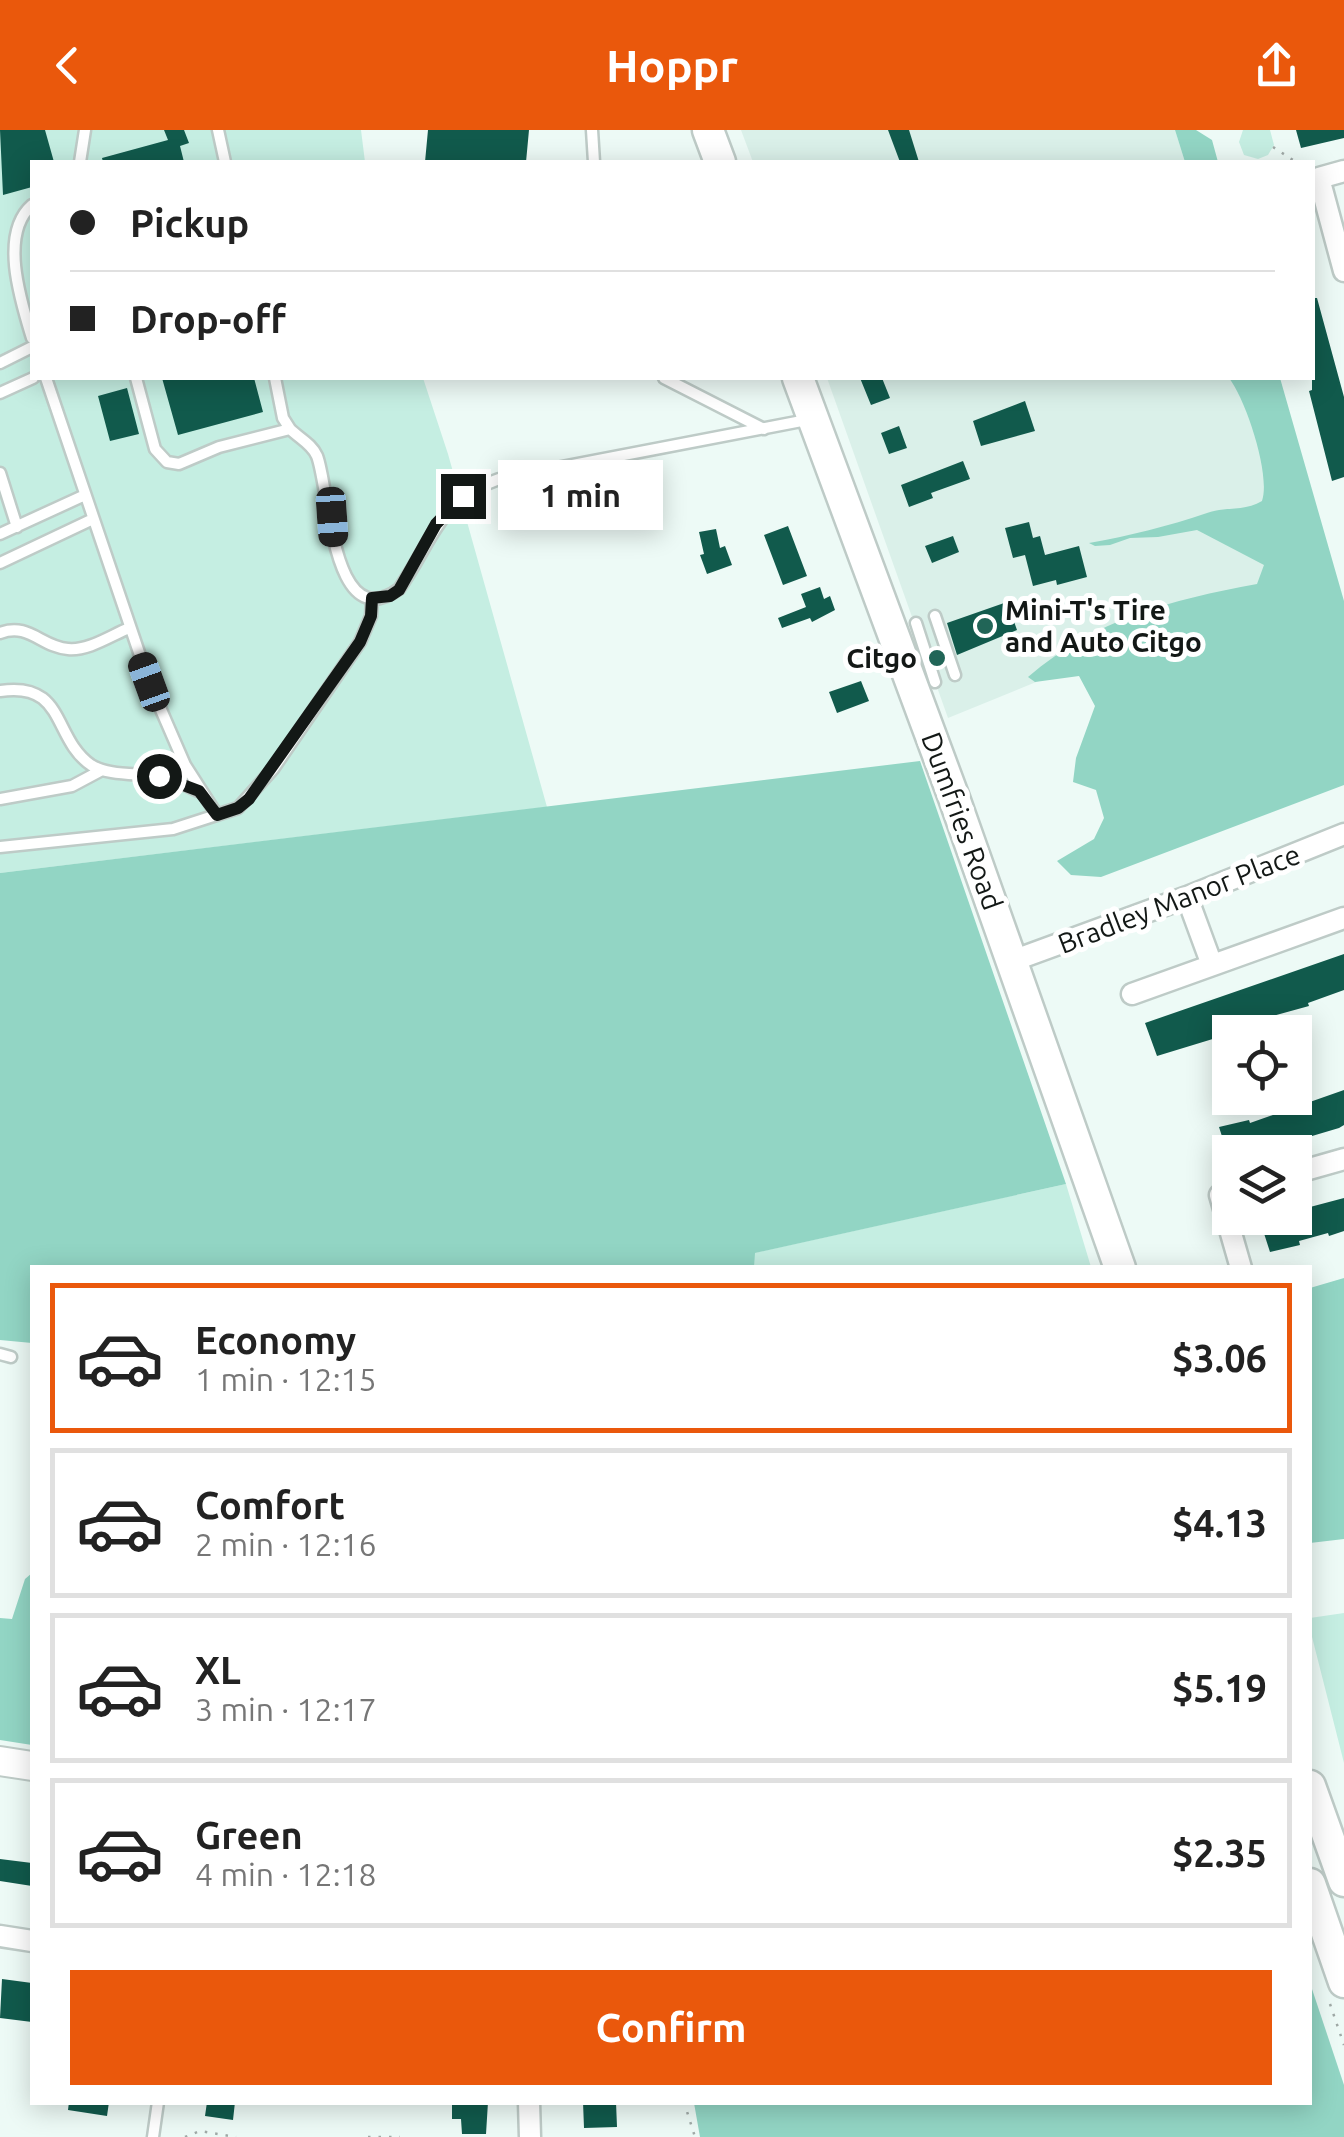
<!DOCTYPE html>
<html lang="en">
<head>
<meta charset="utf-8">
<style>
  :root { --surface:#fff; --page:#f2f2f2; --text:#222; --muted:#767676; --line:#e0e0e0; --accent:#ea580c }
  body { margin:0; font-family:Ubuntu,sans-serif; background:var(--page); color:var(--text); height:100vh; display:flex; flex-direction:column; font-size:38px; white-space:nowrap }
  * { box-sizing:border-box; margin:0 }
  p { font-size:32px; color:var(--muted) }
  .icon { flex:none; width:55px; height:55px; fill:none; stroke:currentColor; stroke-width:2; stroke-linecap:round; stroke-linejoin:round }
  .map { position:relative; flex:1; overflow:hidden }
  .panel { position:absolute; left:30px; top:1135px; width:1282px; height:840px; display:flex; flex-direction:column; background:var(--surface); border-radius:0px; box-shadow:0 5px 25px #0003 }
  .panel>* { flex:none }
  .banner { position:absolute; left:30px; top:30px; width:1285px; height:220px; border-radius:0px; box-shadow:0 5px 25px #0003; display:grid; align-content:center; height:220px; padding:0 40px; background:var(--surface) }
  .controls { position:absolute; left:1212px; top:885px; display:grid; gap:20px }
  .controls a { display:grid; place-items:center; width:100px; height:100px; border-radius:0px; background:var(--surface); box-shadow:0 5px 25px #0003; font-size:50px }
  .end { position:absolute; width:45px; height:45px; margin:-22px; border:12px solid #131816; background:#fff; box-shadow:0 0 0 5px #fff }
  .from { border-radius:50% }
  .bubble { position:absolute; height:70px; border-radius:0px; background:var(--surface); box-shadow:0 5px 25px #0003; font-size:32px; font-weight:700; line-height:70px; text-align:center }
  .car { position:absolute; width:30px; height:60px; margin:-30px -15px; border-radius:12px; box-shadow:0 0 8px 2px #0007; background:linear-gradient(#222 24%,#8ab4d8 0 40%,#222 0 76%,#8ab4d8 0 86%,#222 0) }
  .banner b { display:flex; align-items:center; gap:35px; height:95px; font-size:38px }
  .banner b+b { border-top:2px solid var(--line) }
  .banner i { width:25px; height:25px; background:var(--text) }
  ul { padding:18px 0 0; list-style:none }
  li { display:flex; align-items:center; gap:30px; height:150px; margin:0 20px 15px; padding:0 20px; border:5px solid var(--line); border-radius:0px }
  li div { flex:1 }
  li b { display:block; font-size:38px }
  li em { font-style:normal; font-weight:700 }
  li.selected { border-color:var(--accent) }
  li>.icon { width:90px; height:90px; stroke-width:1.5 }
  .primary-button { display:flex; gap:20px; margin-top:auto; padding:20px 40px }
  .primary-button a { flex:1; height:115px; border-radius:0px; background:var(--accent); color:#fff; font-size:40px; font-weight:700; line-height:115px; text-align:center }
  header { display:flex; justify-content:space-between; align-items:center; height:130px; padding:0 40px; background:var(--accent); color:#fff; font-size:45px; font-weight:700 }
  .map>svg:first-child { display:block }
  .built { fill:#daf0e9 }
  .green { fill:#c5eee2 }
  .forest { fill:#92d5c4 }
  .building { fill:#115a4c }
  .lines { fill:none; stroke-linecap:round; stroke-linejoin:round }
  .lane-casing { stroke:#becbc7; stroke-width:15 }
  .street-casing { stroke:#becbc7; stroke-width:25 }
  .secondary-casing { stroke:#becbc7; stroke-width:32 }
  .primary-casing { stroke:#becbc7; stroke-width:35 }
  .path { stroke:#a0aaa7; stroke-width:2.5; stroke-dasharray:2.5 8; stroke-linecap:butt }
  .lane { stroke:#fff; stroke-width:10 }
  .street { stroke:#fff; stroke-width:20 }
  .secondary { stroke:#fff; stroke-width:28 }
  .primary { stroke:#fff; stroke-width:30 }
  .route { stroke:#131816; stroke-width:12 }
  .poi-dot { fill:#216557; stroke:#fff; stroke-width:4 }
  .labels { text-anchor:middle; stroke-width:10; stroke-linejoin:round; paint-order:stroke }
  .poi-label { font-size:28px; font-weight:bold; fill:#131816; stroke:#fff; text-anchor:start }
  .street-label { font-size:28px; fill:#131816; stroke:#fff }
</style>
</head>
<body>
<header><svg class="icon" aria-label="back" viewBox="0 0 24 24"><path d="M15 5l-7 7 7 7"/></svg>Hoppr<svg class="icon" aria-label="share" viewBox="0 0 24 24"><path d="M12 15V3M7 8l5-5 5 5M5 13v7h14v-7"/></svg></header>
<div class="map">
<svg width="1344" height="2007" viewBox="0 0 1344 2007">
  <rect width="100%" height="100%" fill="#edfaf6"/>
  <path class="built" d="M741,0H1175L1185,32H753Z
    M827,248H1251L1310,440L948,588Z"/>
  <path class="green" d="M0,0H361L365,32H32V248H423L448,324L547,677L0,743Z
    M1243,0H1270L1274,15L1268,25L1258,29L1244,25L1239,12Z
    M1066,1054L1091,1137L754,1138V1123Z
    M1344,1483V1633L1310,1499V1488Z"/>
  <path class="forest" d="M1175,0H1196L1212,10L1218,32H1185Z
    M1229,248H1280L1344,471V655L1101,747L1071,745L1057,731L1094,709L1104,688L1096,660L1073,652L1076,628L1095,576L1079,546L1035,552L1028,547C1096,489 1170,470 1257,454L1264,435L1197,400L1158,407L1130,408L1110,415L1095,416L1089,413C1129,406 1169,396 1207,383C1225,376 1244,382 1262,371C1271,345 1246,270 1229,248Z
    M920,631L1066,1054L755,1123L754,1137L32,1138V1213L0,1210V743Z
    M1344,1148V1409L1310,1413V1158Z
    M32,1443V1615L0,1610V1488L12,1489L25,1449Z
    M1310,1853L1344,1955V2007H700L694,1973L1310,1972Z"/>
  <path class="building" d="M0,0H45L54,32H32V57L3,65Z
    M164,0H184L189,13L180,16L184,32H103L102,28L168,10Z
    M428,0H529L526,32H425Z
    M888,0H909L919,32H900Z
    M1296,0H1344V8L1301,18Z
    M1312,168H1317L1344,267V347L1332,351L1309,261L1312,260Z
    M162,248H254L263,282L178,305Z
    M860,248H882L890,268L871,275Z
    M127,258L139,304L110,311L98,266Z
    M1025,271L1035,301L981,316L973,291Z
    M899,296L907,318L889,324L881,303Z
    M963,331L970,349L931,363L933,368L909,377L901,355Z
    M1029,392L1033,408L1040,406L1045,425L1079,416L1087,447L1057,455L1056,450L1033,456L1025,425L1013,428L1005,398Z
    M788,396L807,446L783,455L764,405Z
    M716,399L720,418L725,416L732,435L707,444L700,425L704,424L699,402Z
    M953,406L959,422L932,433L925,416Z
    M820,457L824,469L830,466L835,480L812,492L810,488L782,498L778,488L806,477L801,464Z
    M1007,472L1017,500L957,525L947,493Z
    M861,551L869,571L837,583L829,562Z
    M1344,824V860L1308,873L1309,876L1265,888L1216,908L1157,926L1145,893Z
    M1344,960V995L1339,998L1258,1022H1227L1219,997L1249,990L1250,993Z
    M1344,1068V1101L1329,1106L1328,1103L1299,1111L1300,1115L1270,1122L1260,1091L1295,1088V1081Z
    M0,1729L32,1733V1756L0,1751Z
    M2,1849L32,1853V1892L0,1888Z
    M69,1972H109L107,1986L68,1980Z
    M207,1972H235L233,1990L205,1986Z
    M488,1972L486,2004H462L461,1989H452V1973Z
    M583,1972H616L617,1997L584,1998Z"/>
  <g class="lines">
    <g class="lane-casing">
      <path id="lane" d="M218,0L225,32
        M592,0L594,32
        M80,32L85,0
        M32,75C0,103 19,166 32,208
        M0,233L32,217
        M46,248L149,552L185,635L217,685
        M136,248L155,319L167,332L179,334L219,317L290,299C299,308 312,314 317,326C330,359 331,508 399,459C433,411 437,371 499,349L812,289
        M275,248L283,288L290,299
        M664,248L764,299
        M0,263L33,248
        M0,343L17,397
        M0,404L85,365
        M0,433L93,389
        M935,486L955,545
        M916,493L935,552
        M0,503C29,492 41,517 68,519C88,521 110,506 129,498
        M0,561C66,551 52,608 91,635C108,646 140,643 161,647C174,650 186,655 198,661
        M0,669L72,656L102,640
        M0,717L173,699L238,678L273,639L360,512L371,486L372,469
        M0,1224L11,1227
        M153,2007L158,1972"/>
    </g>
    <g class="street-casing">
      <path id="street" d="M1344,41L1319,48L1344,141
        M1187,767L1212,835
        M1012,831L1187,767L1344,704
        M1132,864L1344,788
        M1295,1043L1344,1029
        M1230,1062L1220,1065L1241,1138
        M0,1806L32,1811
        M529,1972L530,2007"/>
    </g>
    <g class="secondary-casing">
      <path id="secondary" d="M0,1631L32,1636"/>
    </g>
    <g class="primary-casing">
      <path id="primary" d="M708,0L720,32
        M798,248L954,668L1120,1138
        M1310,1656L1344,1751
        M1310,1754L1344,1852"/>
    </g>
    <path class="path" d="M1273,17L1296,32
      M1330,1874L1344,1915
      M684,1972L695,2007
      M185,2007L200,2001L236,2007
      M368,2007H400"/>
    <use href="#lane" class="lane"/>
    <use href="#street" class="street"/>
    <use href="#secondary" class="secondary"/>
    <use href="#primary" class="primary"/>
  </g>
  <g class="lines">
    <path class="route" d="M159,646L199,661L217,685L238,678L249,669L360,512L371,486L372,468L390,466L399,460L436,394L463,366"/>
  </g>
  <g class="poi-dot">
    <circle cx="985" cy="496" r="10"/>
    <circle cx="937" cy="528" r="10"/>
  </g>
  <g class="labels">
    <g class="poi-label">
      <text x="1005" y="490">Mini-T's Tire<tspan x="1005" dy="32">and Auto Citgo</tspan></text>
      <text x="917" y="538" text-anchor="end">Citgo</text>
    </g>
    <g class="street-label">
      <text transform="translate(962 691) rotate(70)" y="10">Dumfries Road</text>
      <text transform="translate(1179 769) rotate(-21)" y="10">Bradley Manor Place</text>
    </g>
  </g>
</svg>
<div class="controls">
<a><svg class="icon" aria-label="locate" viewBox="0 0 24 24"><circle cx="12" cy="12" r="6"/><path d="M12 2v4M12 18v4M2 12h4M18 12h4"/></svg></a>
<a><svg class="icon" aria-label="layers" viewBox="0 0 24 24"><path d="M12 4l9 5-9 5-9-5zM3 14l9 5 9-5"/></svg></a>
</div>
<i class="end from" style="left:159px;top:646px"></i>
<i class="end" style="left:463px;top:366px"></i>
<div class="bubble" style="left:498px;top:330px;width:165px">1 min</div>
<i class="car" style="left:332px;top:387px;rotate:176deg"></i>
<i class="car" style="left:149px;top:552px;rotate:340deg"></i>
<div class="banner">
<b><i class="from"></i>Pickup</b>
<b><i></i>Drop-off</b>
</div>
<section class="panel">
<ul>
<li class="selected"><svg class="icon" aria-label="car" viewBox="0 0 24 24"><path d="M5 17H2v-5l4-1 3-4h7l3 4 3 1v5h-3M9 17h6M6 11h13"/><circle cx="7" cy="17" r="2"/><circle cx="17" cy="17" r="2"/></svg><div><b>Economy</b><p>1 min · 12:15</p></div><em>$3.06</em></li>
<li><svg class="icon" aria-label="car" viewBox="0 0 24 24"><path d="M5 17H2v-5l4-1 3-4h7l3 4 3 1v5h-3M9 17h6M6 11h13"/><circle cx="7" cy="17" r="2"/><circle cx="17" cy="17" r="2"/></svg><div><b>Comfort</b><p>2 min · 12:16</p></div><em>$4.13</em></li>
<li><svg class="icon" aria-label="car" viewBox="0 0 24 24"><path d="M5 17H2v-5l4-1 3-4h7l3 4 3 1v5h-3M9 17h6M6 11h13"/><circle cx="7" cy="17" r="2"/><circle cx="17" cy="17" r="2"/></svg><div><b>XL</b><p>3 min · 12:17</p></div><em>$5.19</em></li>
<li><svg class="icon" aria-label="car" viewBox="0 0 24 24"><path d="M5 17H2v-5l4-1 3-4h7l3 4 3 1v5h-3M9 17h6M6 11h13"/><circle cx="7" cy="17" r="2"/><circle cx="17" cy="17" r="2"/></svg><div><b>Green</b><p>4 min · 12:18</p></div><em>$2.35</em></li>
</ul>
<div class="primary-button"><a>Confirm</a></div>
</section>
</div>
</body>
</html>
